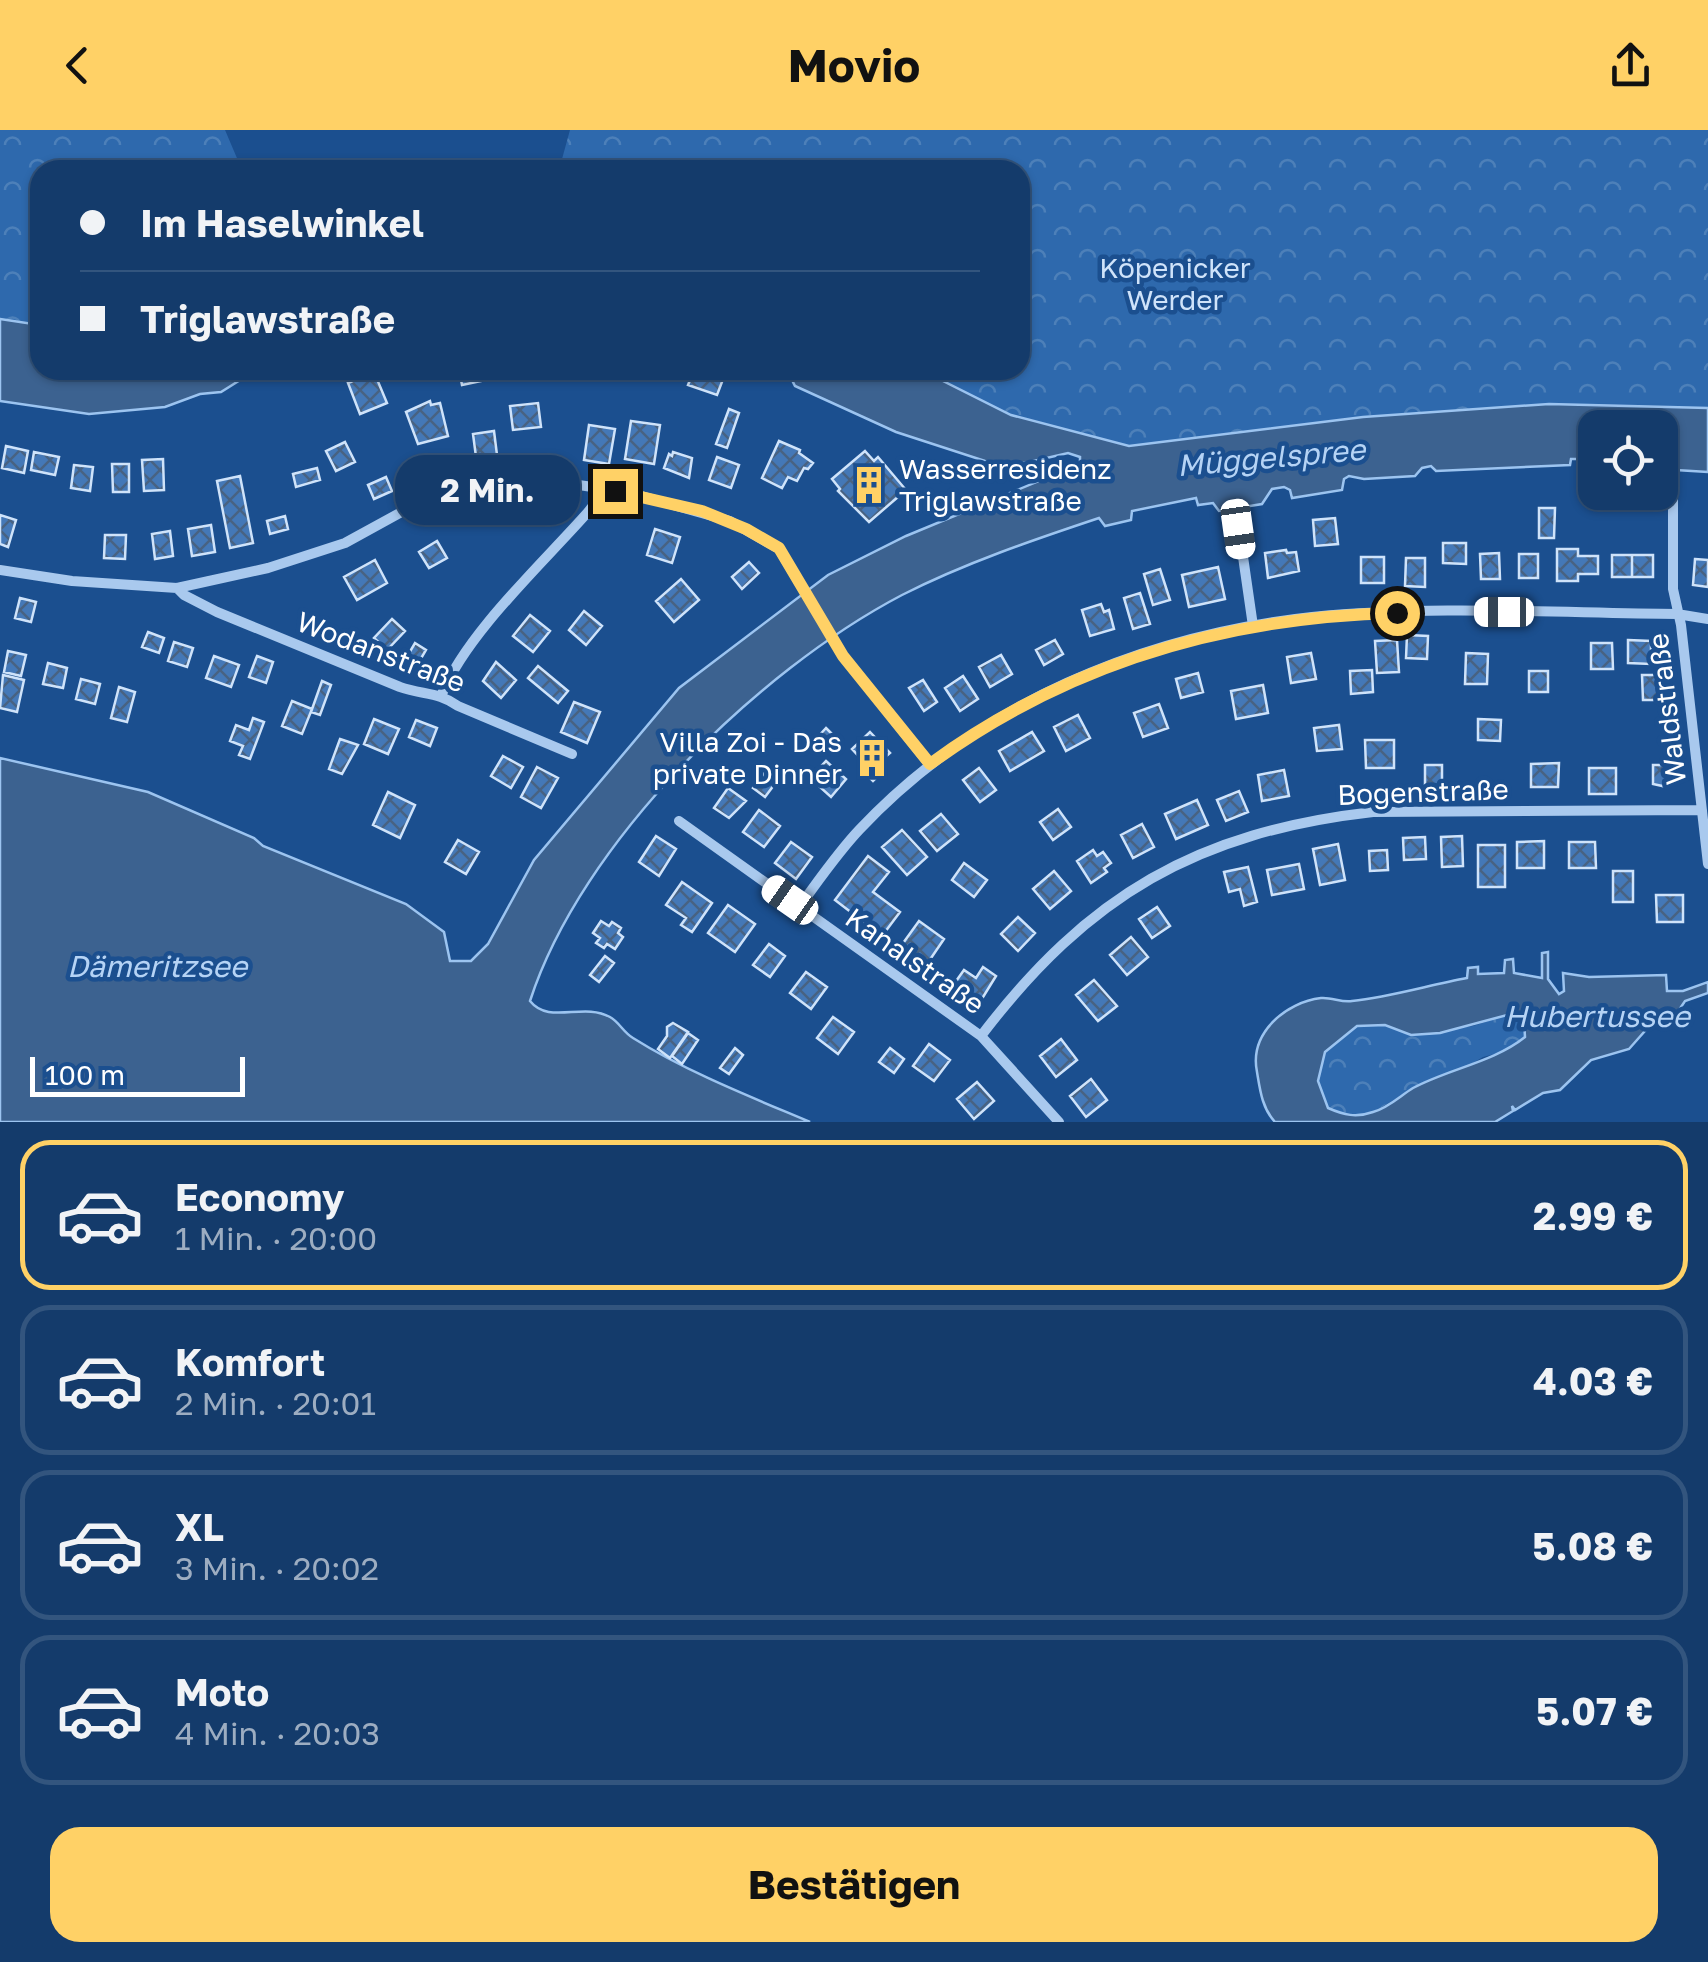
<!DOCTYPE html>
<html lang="de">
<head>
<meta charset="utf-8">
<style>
  :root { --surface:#143b6b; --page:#1d4271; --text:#f1f3f6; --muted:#9dadc1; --line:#33557e; --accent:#ffd166 }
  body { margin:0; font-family:"Golos Text",sans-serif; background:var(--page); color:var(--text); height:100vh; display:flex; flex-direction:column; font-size:38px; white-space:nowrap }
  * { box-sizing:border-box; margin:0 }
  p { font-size:32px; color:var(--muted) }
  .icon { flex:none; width:55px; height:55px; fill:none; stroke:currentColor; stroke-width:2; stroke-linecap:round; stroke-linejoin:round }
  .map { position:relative; height:992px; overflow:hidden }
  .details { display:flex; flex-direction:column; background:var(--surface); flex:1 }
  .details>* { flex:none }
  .hud { position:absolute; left:30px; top:30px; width:1000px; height:220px; border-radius:30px; box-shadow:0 2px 8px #0004,0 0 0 2px var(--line); display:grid; align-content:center; height:220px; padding:0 50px; background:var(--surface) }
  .buttons { position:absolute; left:1578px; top:280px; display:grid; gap:20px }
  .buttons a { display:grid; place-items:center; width:100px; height:100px; border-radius:20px; background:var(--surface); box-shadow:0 2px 8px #0004,0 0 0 2px var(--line); font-size:50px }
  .scale { position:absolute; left:30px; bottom:25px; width:215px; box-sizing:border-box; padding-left:10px; border:5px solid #fff; border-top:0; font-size:28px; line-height:35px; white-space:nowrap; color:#fff; -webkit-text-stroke:8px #1b4f8f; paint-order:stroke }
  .end { position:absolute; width:45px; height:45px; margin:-22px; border:12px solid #ffd166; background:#111; box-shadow:0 0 0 5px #111 }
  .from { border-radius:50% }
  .bubble { position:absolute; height:70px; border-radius:30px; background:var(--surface); box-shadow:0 2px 8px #0004,0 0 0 2px var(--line); font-size:32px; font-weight:700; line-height:70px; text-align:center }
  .car { position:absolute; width:30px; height:60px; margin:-30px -15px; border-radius:12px; box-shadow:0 0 8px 2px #0007; background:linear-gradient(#fff 24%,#345 0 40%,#fff 0 76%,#345 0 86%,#fff 0) }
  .hud b { display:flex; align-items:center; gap:35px; height:95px; font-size:38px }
  .hud b+b { border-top:2px solid var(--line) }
  .hud i { width:25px; height:25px; background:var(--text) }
  ul { padding:18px 0 0; list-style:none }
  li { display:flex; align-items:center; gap:30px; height:150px; margin:0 20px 15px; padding:0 30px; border:5px solid var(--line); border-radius:30px }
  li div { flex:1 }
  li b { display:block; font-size:38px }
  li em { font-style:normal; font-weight:700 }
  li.active { border-color:var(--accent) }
  li>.icon { width:90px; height:90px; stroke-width:1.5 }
  .action { display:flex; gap:20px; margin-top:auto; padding:20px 50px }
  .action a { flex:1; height:115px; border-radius:30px; background:var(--accent); color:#111; font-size:40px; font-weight:700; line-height:115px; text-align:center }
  header { display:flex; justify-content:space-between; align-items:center; height:130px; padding:0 50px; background:var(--accent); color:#111; font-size:45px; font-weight:700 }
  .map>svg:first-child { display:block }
  .forest { fill:url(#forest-crowns) }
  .water { fill:#3c6290; stroke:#9cc4f0; stroke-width:2.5; fill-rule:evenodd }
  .building { fill:url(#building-cross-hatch); stroke:#cfe3fa; stroke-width:2.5 }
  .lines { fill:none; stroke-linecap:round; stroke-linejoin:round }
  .minor { stroke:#a9c9ee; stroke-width:10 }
  .route { stroke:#ffd166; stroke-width:12 }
  .labels { text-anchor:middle; stroke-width:9; stroke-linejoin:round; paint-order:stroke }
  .park-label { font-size:28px; fill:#cfe3fa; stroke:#1b4f8f }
  .poi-label { font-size:28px; fill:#fff; stroke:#1b4f8f; text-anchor:start }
  .street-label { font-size:28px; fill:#fff; stroke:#1b4f8f }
  .water-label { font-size:30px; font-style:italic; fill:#b5d3f5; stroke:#1b4f8f }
</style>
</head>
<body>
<header><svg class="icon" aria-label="back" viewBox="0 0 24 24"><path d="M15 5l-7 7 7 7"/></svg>Movio<svg class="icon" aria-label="share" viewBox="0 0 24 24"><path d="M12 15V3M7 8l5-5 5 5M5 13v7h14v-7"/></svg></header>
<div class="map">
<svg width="1708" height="992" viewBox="0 0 1708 992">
  <defs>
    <pattern id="forest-crowns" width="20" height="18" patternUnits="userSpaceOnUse" patternTransform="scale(2.5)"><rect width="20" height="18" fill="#2e69ad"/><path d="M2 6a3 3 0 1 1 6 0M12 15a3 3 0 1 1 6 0" fill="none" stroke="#4d80b9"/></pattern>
    <pattern id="building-cross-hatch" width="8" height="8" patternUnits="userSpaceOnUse" patternTransform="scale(2.5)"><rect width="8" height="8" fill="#4478b7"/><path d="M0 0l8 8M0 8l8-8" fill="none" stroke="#486282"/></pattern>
  </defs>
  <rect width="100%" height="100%" fill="#1b4f8f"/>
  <path class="forest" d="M0,0H225L242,40H40V195L0,189Z
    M570,0H1708V278L1549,274L1363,287L1129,316L1011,285L921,240H1020V40H559Z
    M1507,885L1524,891L1525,907L1506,921L1483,927L1456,943L1416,957L1373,982L1347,986L1328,978L1318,951L1325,922L1357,896L1385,895L1411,905L1473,896Z"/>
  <path class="water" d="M0,189L40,195V240H256L221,262L200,264L165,277L89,284L0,271Z
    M787,240H921L1011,285L1129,316L1363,287L1549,274L1708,278V342L1660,339V298H1595V336H1585L1584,329H1571L1570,335L1436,341L1431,336L1422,338L1415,346L1364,349L1349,346L1344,349L1342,360L1292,368L1290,360L1284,357L1272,359L1262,374L1219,381L1213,373L1198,375L1196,368L1132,381L1131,390L1105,396L1099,388C1033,410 965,433 902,465C757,541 581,713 530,871C549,895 583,872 610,887C619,892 624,903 633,908C687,942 751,967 810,992H0V628L148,662L254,708L263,716L406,774L444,802L450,831H471L488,814L534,730L679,558L828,445L906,406L1080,334V327L1068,323L1025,333L985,331L896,302L795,256Z
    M1548,822V849L1559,864L1564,861L1563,843L1589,847L1666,845L1667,861H1683L1708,852V863L1685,871L1675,886L1663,891L1660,884L1629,919L1591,930L1560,960L1543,963L1515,980L1512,976L1513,981L1495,992H1275C1262,978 1260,960 1257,942C1249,903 1286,872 1321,868C1332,867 1342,873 1352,871C1390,867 1429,855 1467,848L1468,838L1478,837V844L1504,843L1505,830L1513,829L1514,843L1542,848V823ZM1507,885L1524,891L1525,907C1494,932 1448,939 1413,958C1400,966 1388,978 1373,982C1356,988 1344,985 1328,978L1318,951L1325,922L1357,896L1385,895L1411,905L1440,903Z"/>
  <path class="building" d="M459,240H479L481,251L462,255Z
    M694,240L725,244L717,265L688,255Z
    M374,242L387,273L360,284L348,253Z
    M430,271L431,275L440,273L448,306L418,314L406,282Z
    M538,273L541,297L513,300L510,276Z
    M729,279L739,283L727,318L716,314Z
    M631,291L660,295L654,334L625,329Z
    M589,295L615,299L609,334L584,330Z
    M494,301L497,325L476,327L473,304Z
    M779,311L800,320L799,323L813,333L808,339L804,338L797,351L788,347L782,358L762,348Z
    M345,312L355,332L336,341L326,321Z
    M6,316L28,321L24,343L2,338Z
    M865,321L874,331L878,327L906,360L869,392L838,361L840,359L832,349Z
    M34,322L59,327L55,345L31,340Z
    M673,322L692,328L689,348L664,338L669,324L672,326Z
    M717,327L739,335L731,358L709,350Z
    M163,329L164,360L144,361L142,330Z
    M112,334H129V362H113Z
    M74,335L93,337L90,361L71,358Z
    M317,338L320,350L296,357L293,344Z
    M240,346L253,413L230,418L217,351Z
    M386,347L392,361L374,369L368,355Z
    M1539,378H1555L1554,408H1539Z
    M0,385L16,390L8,417L0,414Z
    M285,386L288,399L270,404L267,391Z
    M1335,388L1338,414L1315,416L1313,390Z
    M211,395L215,422L192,426L188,399Z
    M655,399L680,407L672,433L647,425Z
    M170,401L173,426L155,429L152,404Z
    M105,405H126L125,429L104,428Z
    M437,411L447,428L429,438L419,422Z
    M1443,413H1466V434L1443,433Z
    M1557,419H1578V426H1598V444H1578V451H1557Z
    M1286,420L1287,423L1296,422L1299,441L1268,448L1265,423Z
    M1499,423L1500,449H1481L1480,424Z
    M1519,424H1538V448H1519Z
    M1612,425H1632V447H1612Z
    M1632,425H1653V447H1632Z
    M1361,427H1384V453H1361Z
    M1406,428H1425V457L1405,456Z
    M1695,429L1708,430V457L1693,455Z
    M375,430L387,453L357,470L344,447Z
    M749,432L759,443L742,459L732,447Z
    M1218,437L1225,469L1189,477L1182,445Z
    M1160,439L1170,470L1153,475L1144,444Z
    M681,449L699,470L674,492L656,471Z
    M1140,463L1150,494L1133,499L1124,468Z
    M20,468L36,472L31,492L15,488Z
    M1101,474L1104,482L1109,480L1114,499L1090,506L1082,480Z
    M584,481L602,496L586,515L569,500Z
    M530,485L550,501L533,522L513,506Z
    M392,489L405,501L387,520L374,508Z
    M148,502L164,508L159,523L142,517Z
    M1407,505L1428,506L1427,529L1406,528Z
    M1055,510L1063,524L1044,535L1036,520Z
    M1397,510L1399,542L1377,543L1375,511Z
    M1628,510L1651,511V534L1628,533Z
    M174,512L193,518L187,537L168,531Z
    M415,513L426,520L416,537L405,530Z
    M1591,513H1612L1613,539H1591Z
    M8,521L26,525L21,546L4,542Z
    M1311,523L1316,549L1291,553L1287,527Z
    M1466,523L1488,524L1487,554H1465Z
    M1001,525L1012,544L990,557L979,537Z
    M214,526L239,535L231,557L206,548Z
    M257,526L273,532L266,553L249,547Z
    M496,532L516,550L501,568L483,551Z
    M48,533L67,538L63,558L43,554Z
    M538,536L568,561L558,573L528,548Z
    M1372,540L1373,562L1351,564L1350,541Z
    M1529,541H1548V562H1529Z
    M1198,543L1203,562L1181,568L1176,549Z
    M3,545L24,550L17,582L0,578Z
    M1642,545H1663V570H1643Z
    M963,546L978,569L960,581L945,558Z
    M81,549L100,554L95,574L76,569Z
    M923,550L937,572L924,581L909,558Z
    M322,551L331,555L320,585L311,582Z
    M1263,555L1268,583L1236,589L1231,561Z
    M119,557L135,562L127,592L111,588Z
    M292,571L312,579L302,604L282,596Z
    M574,572L600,582L587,613L561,602Z
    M1159,574L1168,598L1143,607L1134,583Z
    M1078,585L1090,608L1066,621L1054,597Z
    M253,588L264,592L250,629L239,625L243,616L230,611L236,595L249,600Z
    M374,589L399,599L388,624L364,614Z
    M1478,589L1501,590L1500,611L1478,610Z
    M416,590L437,598L430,616L409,607Z
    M1339,595L1342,619L1317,621L1314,598Z
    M826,598L839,611L829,622L816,609Z
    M870,602L890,623L876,635L882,642L873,651L859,637L864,632L852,619Z
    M1032,602L1044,621L1010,641L999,621Z
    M340,609L358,615L342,644L329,639Z
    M1365,610H1394V638H1366Z
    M503,626L523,637L511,658L491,646Z
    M826,631L846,649L831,667L810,648Z
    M1559,633L1558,657H1531V634Z
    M1425,635H1442V656L1425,657Z
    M1653,635H1674V654L1666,653L1667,657L1653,654Z
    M537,637L558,648L541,678L521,667Z
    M979,638L996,660L980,672L963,650Z
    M1589,638H1616V664H1589Z
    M1284,640L1289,666L1262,671L1258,645Z
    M765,642L777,651L765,667L753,658Z
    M728,658L746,671L729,688L714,678Z
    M1239,661L1248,682L1226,691L1217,670Z
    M388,662L415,675L400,708L373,695Z
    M1197,670L1208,695L1176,709L1165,684Z
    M1058,679L1071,697L1053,710L1040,692Z
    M759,680L780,696L764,717L743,702Z
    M941,684L958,704L937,721L920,701Z
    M1142,694L1154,717L1133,728L1121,705Z
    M902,700L927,727L907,745L882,717Z
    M656,706L676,719L659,746L639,732Z
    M1462,706L1463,736L1442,737L1441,707Z
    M1425,707L1426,729L1404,730L1403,708Z
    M458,710L479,722L466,744L445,732Z
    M1544,711V738H1517V712Z
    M791,712L812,727L796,749L775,733Z
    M1569,712H1595L1596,738H1569Z
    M1338,714L1345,750L1320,755L1313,719Z
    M1478,715H1505V757H1478Z
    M1093,720L1097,726L1103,722L1111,733L1104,738L1107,742L1091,753L1077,731Z
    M1387,720L1388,740L1370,741L1369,721Z
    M868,726L889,742L873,762L900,782L882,806L835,770Z
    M964,733L987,750L974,767L952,750Z
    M1299,734L1304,759L1272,765L1267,740Z
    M1248,737L1257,772L1244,776L1240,759L1229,762L1224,742Z
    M1054,741L1071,761L1050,779L1033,759Z
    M1613,741H1633V772H1613Z
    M682,752L712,773L692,802L681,795L686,788L666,775Z
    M1656,765H1683V792H1657Z
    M728,775L755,794L735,822L708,803Z
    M1157,777L1170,796L1152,808L1139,789Z
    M1018,787L1035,803L1018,821L1001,804Z
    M601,791L609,796L612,792L621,798L618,803L623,807L615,819L607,814L604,818L596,813L600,808L593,803Z
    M919,791L944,809L927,834L901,816Z
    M1131,807L1148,827L1127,845L1110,825Z
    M769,814L785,826L770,847L753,835Z
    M605,826L614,833L599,852L590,845Z
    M983,837L996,846L980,872L954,854L964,840L976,848Z
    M806,842L827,857L811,879L790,863Z
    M1094,850L1117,876L1098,891L1076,865Z
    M833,887L854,902L838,924L817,908Z
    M673,893L688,902L670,928L658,919L667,906V897Z
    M688,903L698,910L682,934L672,926Z
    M1061,909L1077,930L1056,947L1040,926Z
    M929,914L950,930L934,951L913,936Z
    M735,918L743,925L729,944L720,938Z
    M890,918L904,929L894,943L879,932Z
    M1091,949L1107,970L1086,987L1070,966Z
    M977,952L994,971L974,989L957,969Z"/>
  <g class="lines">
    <path class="minor" d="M1673,360V459L1681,495L1708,734
      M1239,399L1253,496
      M0,440L72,451L177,458L268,438L345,413L427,368L466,355L509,349L544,350L627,362L730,391L779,419L843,526L930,635
      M177,458L184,465L217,482L400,557C423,565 439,562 458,576L572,624
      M442,564C467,503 543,433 588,382L599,368L601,358
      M679,691L981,906L1059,992
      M799,777C819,750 838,722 860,699C978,574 1143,505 1312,487C1433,475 1557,483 1677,484L1708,489
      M981,906C1088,765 1197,702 1373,682L1702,680"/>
  </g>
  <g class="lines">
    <path class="route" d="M615,361L702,381L746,399L779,418L843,526L930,634C1068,533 1226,487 1397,483"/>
  </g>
  <defs>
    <g id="building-bare" transform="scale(3)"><path d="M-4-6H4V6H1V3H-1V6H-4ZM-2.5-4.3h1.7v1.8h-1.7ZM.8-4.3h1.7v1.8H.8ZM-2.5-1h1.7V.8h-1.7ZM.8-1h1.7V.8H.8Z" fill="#ffd166" stroke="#1b4f8f" stroke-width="2.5" paint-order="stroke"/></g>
  </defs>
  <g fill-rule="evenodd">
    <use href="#building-bare" x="869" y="355"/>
    <use href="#building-bare" x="872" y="628"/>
  </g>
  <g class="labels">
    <g class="park-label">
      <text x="1175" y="148">Köpenicker<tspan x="1175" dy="32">Werder</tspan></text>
    </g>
    <g class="poi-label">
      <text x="899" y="349">Wasserresidenz<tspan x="899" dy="32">Triglawstraße</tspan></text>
      <text x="842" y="622" text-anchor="end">Villa Zoi - Das<tspan x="842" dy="32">private Dinner</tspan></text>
    </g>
    <g class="street-label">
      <text transform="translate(381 522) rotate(21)" y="10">Wodanstraße</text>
      <text transform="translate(1667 579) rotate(-97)" y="10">Waldstraße</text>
      <text transform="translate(1423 662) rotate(-2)" y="10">Bogenstraße</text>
      <text transform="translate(915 831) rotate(35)" y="10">Kanalstraße</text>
    </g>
    <g class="water-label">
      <text transform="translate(1271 328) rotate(-5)" y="10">Müggelspree</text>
      <text x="157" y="847">Dämeritzsee</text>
      <text x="1597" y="897">Hubertussee</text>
    </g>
  </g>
</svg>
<div class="buttons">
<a><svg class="icon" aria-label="locate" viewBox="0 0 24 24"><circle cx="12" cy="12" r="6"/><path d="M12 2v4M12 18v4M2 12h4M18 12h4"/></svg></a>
</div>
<div class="scale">100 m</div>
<i class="end from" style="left:1397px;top:483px"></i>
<i class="end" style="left:615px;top:361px"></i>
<div class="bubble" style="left:395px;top:325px;width:185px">2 Min.</div>
<i class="car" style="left:1238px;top:399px;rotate:172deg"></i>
<i class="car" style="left:1504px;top:482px;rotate:270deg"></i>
<i class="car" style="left:790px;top:770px;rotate:305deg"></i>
<div class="hud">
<b><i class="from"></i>Im Haselwinkel</b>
<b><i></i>Triglawstraße</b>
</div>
</div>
<section class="details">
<ul>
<li class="active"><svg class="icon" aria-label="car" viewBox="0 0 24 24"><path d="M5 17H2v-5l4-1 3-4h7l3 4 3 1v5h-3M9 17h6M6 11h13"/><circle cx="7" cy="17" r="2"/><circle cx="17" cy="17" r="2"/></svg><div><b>Economy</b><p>1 Min. · 20:00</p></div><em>2.99 €</em></li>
<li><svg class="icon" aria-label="car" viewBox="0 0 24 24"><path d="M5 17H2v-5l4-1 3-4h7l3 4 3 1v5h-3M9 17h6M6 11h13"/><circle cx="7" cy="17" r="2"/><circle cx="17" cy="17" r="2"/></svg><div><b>Komfort</b><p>2 Min. · 20:01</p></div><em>4.03 €</em></li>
<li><svg class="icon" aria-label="car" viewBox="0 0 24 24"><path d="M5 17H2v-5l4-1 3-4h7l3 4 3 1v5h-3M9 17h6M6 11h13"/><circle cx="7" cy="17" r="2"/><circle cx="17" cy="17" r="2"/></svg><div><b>XL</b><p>3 Min. · 20:02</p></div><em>5.08 €</em></li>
<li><svg class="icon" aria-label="car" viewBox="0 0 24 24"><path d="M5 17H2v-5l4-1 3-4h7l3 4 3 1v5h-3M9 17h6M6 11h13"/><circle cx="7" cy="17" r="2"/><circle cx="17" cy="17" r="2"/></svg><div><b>Moto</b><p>4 Min. · 20:03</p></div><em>5.07 €</em></li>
</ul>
<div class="action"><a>Bestätigen</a></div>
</section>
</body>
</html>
